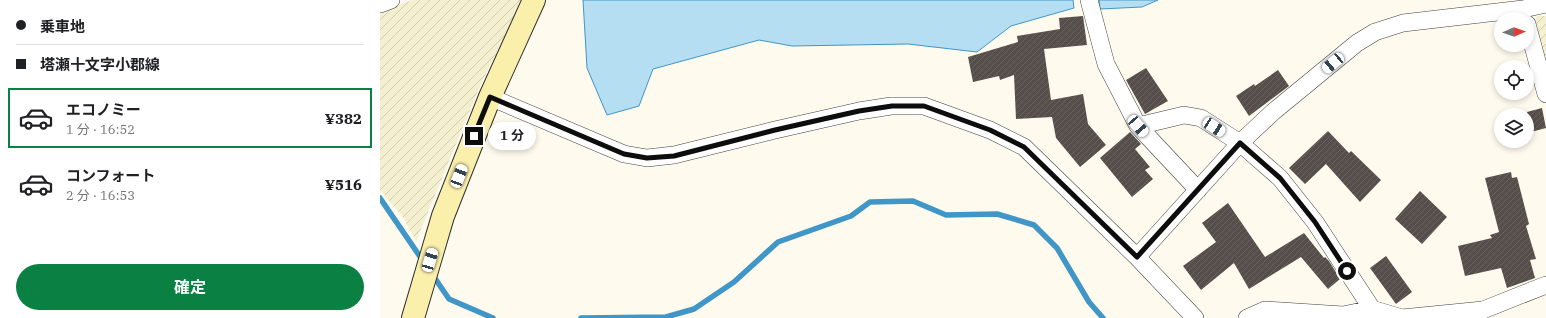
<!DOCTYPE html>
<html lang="ja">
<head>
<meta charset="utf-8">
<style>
  :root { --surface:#fff; --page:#f2f2f2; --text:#202124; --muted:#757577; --line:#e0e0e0; --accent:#0b8043 }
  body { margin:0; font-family:"IBM Plex Serif","Noto Sans JP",serif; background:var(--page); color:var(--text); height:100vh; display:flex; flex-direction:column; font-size:15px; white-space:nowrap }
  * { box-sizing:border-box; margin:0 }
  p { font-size:13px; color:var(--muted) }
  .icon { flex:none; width:22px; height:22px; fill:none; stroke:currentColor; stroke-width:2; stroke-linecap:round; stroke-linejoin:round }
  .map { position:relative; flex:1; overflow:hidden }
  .side { display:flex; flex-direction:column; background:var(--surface); width:380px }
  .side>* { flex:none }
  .banner { display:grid; align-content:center; height:88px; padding:0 16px; background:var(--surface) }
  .needle { width:26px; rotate:88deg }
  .fabs { position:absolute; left:1114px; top:12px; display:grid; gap:8px }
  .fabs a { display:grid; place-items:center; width:40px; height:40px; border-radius:50%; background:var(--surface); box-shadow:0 2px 6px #0003; font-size:20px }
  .end { position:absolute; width:18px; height:18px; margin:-9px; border:5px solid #0d0d0d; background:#fff; box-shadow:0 0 0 2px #fff }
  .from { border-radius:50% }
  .bubble { position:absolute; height:28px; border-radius:14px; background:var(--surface); box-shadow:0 2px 6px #0003; font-size:13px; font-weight:700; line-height:28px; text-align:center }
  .car { position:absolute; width:12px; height:24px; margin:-12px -6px; border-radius:5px; box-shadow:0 0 3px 1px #0007; background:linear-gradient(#fff 24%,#345 0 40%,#fff 0 76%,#345 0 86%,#fff 0) }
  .banner b { display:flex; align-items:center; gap:14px; height:38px; font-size:15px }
  .banner b+b { border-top:1px solid var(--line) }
  .banner i { width:10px; height:10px; background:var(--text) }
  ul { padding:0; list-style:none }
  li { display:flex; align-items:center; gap:12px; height:60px; margin:0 8px 6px; padding:0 8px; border:2px solid transparent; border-radius:0px }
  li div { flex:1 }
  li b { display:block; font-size:15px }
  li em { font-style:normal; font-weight:700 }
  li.selected { border-color:var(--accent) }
  li>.icon { width:36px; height:36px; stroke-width:1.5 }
  .button { display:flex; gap:8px; margin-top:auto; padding:8px 16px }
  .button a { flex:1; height:46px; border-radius:24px; background:var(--accent); color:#fff; font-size:16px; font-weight:700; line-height:46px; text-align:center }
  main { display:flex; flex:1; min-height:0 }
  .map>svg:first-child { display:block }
  .farmland { fill:url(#farmland-furrows) }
  .water { fill:#b5def3; stroke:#4096c7 }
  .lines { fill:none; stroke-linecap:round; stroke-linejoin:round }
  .stream { stroke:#4096c7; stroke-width:5.5 }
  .building { fill:url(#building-hatch) }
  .street-casing { stroke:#404040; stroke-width:18 }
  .secondary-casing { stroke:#2f2f2f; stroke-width:24 }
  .street { stroke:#fff; stroke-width:17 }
  .secondary { stroke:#fbefac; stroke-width:22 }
  .route { stroke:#0d0d0d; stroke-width:5 }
</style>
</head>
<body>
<main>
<section class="side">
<div class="banner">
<b><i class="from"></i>乗車地</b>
<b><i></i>塔瀬十文字小郡線</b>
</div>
<ul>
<li class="selected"><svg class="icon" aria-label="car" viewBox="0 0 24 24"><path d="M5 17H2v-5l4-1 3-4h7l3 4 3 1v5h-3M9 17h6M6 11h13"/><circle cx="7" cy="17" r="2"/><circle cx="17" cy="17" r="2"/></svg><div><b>エコノミー</b><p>1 分 · 16:52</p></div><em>¥382</em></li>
<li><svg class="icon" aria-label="car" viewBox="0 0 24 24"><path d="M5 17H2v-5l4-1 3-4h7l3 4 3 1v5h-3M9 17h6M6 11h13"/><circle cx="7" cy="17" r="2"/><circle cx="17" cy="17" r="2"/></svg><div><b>コンフォート</b><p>2 分 · 16:53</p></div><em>¥516</em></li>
</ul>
<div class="button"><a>確定</a></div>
</section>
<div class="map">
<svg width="1166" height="318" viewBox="0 0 1166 318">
  <defs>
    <pattern id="farmland-furrows" width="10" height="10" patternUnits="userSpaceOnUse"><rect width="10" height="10" fill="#f3efcf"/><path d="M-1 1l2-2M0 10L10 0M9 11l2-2" fill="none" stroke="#cfccb1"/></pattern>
    <pattern id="building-hatch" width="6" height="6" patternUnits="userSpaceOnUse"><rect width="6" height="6" fill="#554e4a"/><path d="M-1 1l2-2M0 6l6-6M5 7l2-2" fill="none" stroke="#686360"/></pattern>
  </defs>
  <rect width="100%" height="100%" fill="#fefaee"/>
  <path class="farmland" d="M32,0H141L142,5L103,79L36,241L23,217L0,190V12Z
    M1157,16H1166V61L1154,22Z"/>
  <path class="water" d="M203,0H693L694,8L631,26L597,52L528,44L412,46L379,40L273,69L259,106L227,115L207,68Z
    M719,0H778L762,7L720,9Z"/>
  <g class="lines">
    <path class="stream" d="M0,198L43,261
      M52,274L69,299L113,318
      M201,318L286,317L314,309L354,282L398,242L471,216L490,202L533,201L566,215L617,214L654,225L677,248L709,302L723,318"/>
  </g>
  <path class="building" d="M703,16L707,45L664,49L671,100L703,94L708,124L726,145L700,167L676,138L672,117L636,119L634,75L620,80L619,76L593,82L588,57L638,42L637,36L680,29L679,18Z
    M766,68L788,101L765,114L746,80Z
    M898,70L909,86L869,116L856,96L874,84L875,86Z
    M1162,108L1166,128L1147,133V112Z
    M948,131L969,153L971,151L1001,180L980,202L946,164L925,184L909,168Z
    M750,132L761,144L755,149L770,167L765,170L773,179L752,197L720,158Z
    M1131,172L1132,178L1137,177L1149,224L1146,226L1156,259L1150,260L1155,278L1127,288L1121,268L1085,276L1078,246L1112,238L1110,235L1119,232L1105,178Z
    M1040,191L1067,217L1042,244L1015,219Z
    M848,203L885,257L924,233L944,258L945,257L949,261L960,279L948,289L921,257L869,289L854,263L821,290L803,266L836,242L822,223Z
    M1006,256L1032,292L1016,304L990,268Z"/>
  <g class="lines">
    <g class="street-casing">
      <path id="street" d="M709,0L726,64L758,126L818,190
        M0,4L11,0
        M1147,24L1166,94
        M110,97L244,154L267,158L294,155L395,130L479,111L511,106H544L610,130L644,147L757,257L815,318
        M758,126L804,115L821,118L860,143L900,178L935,222L992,309L1022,318L1103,310L1166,285
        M757,257L860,143L893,112L977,43L995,32L1023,23L1143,9L1166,4
        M867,318L885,310L963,315L992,309"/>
    </g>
    <g class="secondary-casing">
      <path id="secondary" d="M33,318L63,216L110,97L154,0"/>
    </g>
    <use href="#street" class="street"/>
    <use href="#secondary" class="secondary"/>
  </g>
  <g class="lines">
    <path class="route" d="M94,136L110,97L244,154L267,158L294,156L395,130L479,111L512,106H544L610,130L644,147L757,257L860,143L900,178L935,222L967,271"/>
  </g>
</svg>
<div class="fabs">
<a><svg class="needle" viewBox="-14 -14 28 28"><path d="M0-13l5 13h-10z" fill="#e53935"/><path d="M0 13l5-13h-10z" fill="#757577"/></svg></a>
<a><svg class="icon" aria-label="locate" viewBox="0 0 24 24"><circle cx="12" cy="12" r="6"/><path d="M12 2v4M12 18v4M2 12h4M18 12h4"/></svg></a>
<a><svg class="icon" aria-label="layers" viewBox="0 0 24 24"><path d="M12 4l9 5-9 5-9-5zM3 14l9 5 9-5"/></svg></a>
</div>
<i class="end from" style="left:967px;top:271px"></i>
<i class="end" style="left:94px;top:136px"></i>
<div class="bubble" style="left:108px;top:122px;width:48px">1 分</div>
<i class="car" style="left:953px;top:63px;rotate:230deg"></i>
<i class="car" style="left:758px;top:126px;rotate:139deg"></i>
<i class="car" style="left:834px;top:127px;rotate:123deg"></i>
<i class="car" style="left:79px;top:176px;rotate:21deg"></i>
<i class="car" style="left:50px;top:260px;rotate:17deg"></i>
</div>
</main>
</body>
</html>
